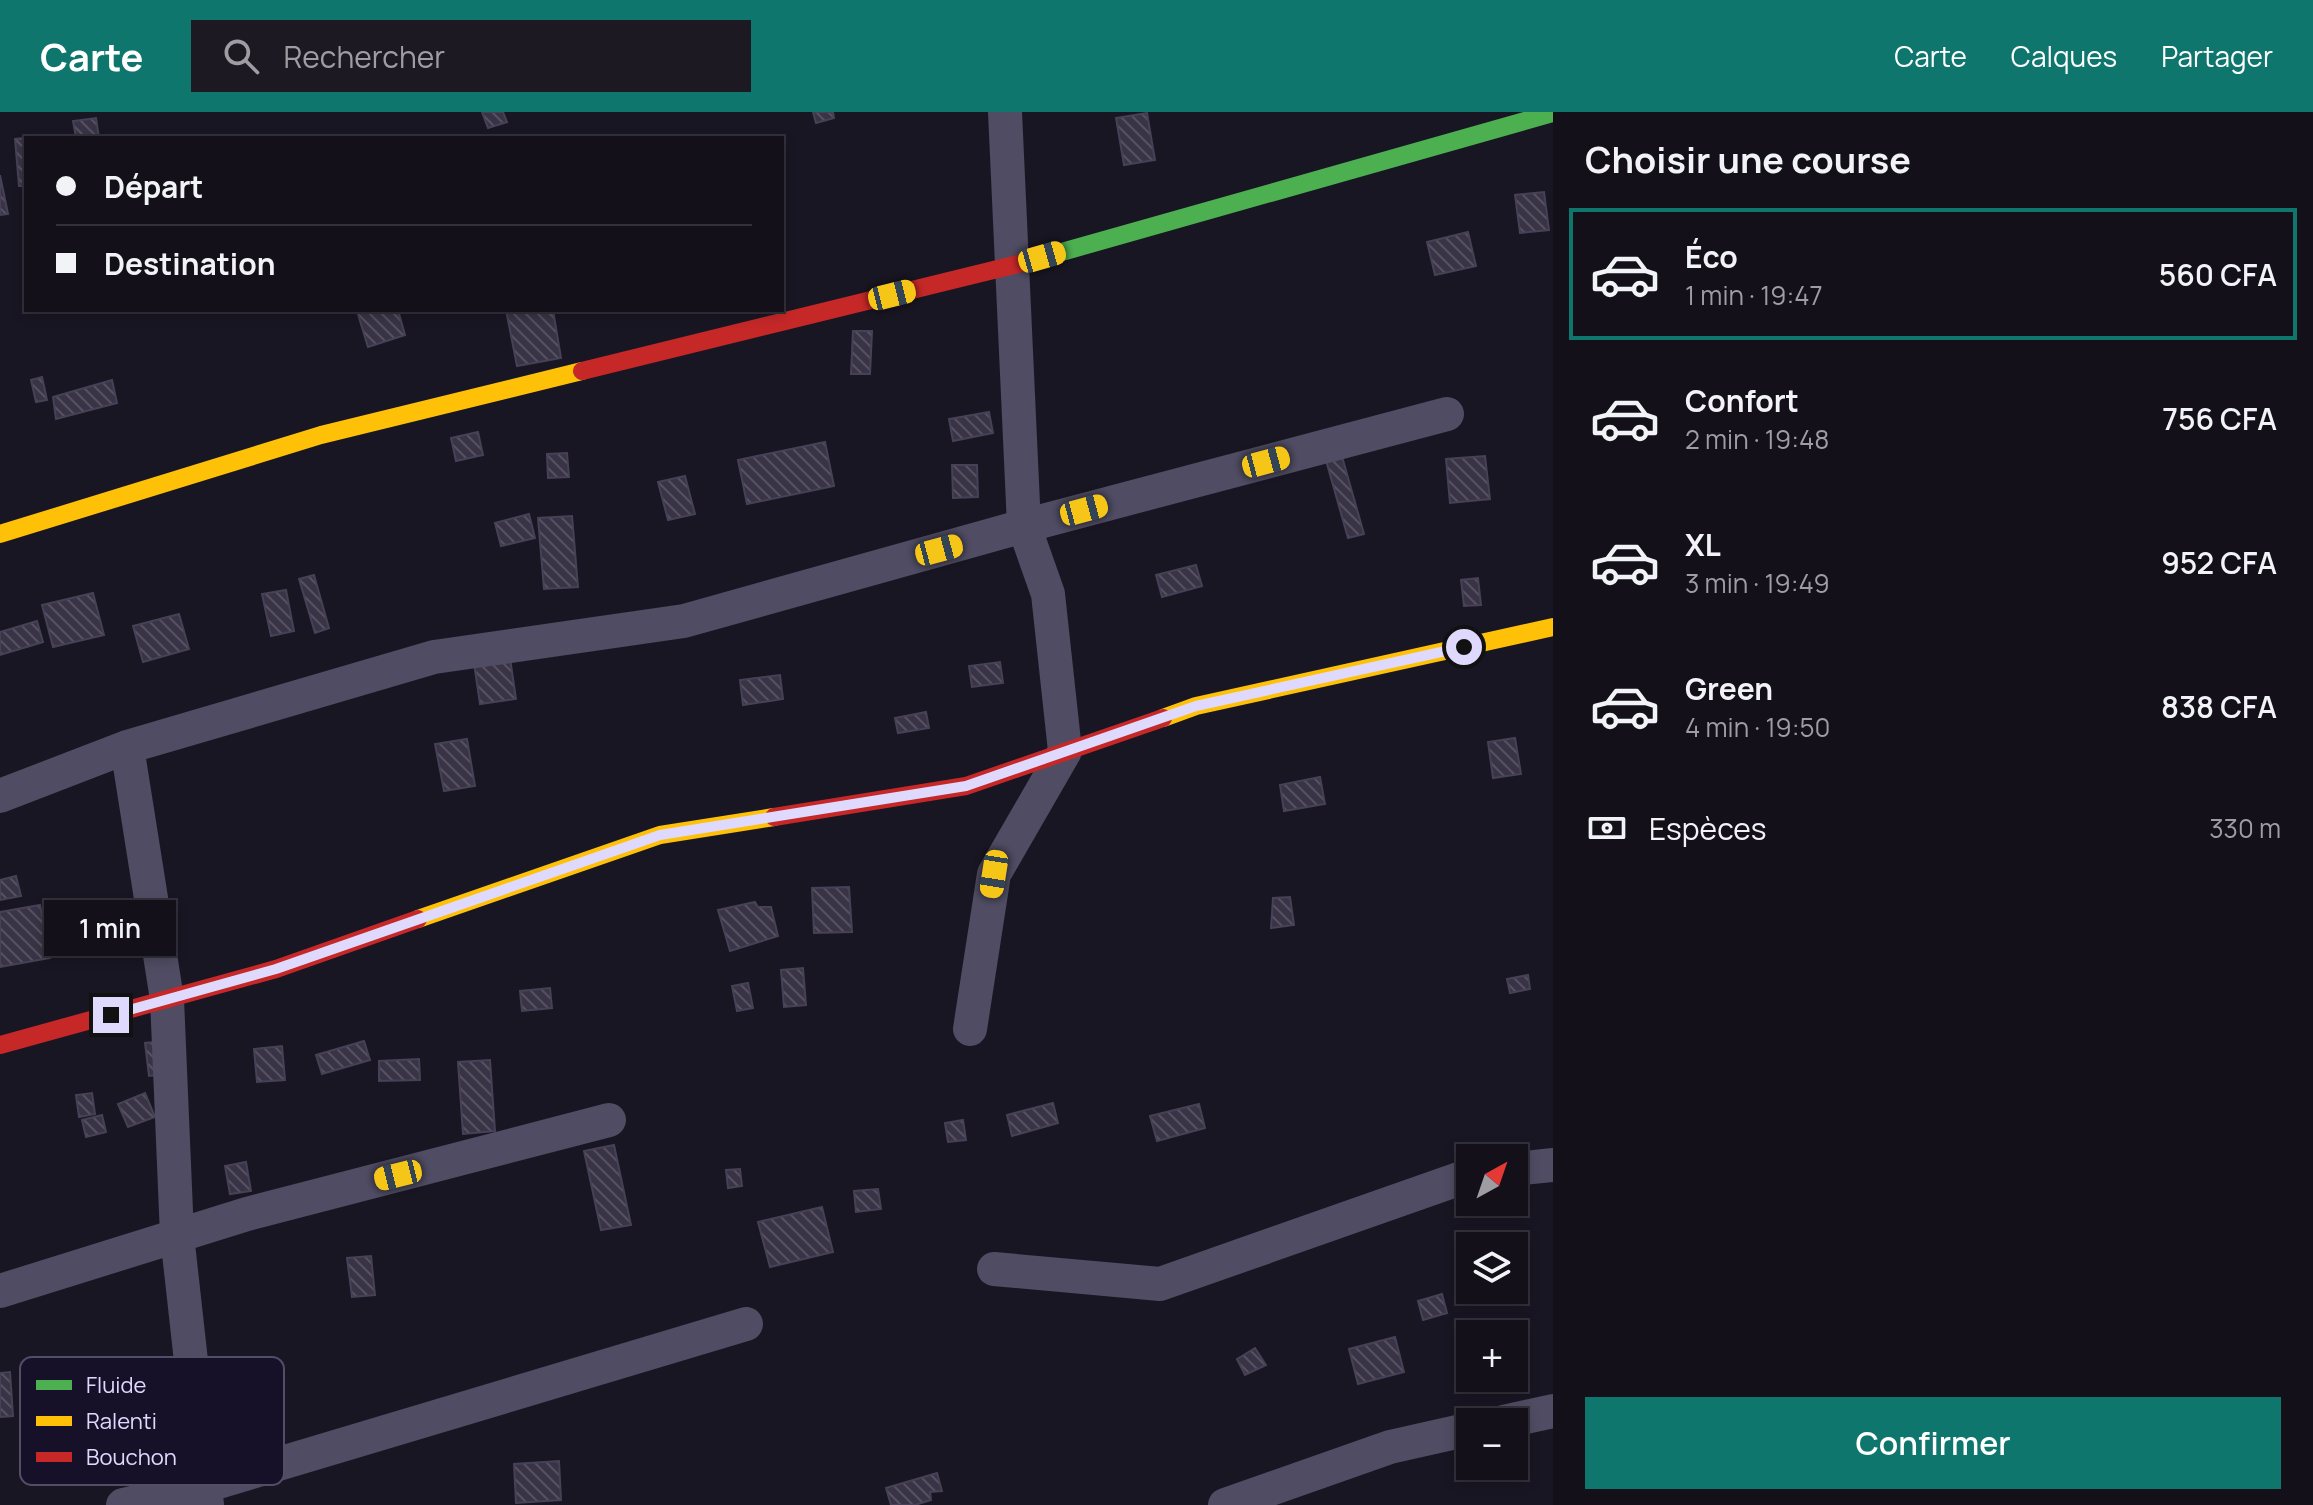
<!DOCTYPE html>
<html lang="fr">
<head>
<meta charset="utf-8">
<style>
  :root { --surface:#13101a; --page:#1c1923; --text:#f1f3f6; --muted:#9d9da2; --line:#323039; --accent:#0f766e }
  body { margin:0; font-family:Manrope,sans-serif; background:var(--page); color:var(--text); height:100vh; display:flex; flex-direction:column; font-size:30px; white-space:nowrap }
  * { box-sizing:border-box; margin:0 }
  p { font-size:26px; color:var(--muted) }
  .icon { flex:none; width:44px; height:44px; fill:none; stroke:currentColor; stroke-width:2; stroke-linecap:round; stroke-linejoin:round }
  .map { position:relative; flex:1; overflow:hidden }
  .details { display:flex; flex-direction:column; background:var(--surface); width:760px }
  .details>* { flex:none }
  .top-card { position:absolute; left:24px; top:24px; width:760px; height:176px; border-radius:0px; box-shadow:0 4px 12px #0003,0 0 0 2px var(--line); display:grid; align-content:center; height:176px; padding:0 32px; background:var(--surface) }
  .needle { width:52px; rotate:40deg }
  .tools { position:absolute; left:1456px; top:1032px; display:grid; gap:16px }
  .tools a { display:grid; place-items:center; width:72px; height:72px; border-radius:0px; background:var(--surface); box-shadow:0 4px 12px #0003,0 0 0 2px var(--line); font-size:40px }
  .end { position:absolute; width:36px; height:36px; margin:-18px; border:10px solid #e0d9fe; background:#111; box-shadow:0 0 0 4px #111 }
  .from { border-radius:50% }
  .bubble { position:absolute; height:56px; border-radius:0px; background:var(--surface); box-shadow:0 4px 12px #0003,0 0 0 2px var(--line); font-size:26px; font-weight:600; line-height:56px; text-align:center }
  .car { position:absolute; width:24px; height:48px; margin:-24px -12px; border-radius:10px; box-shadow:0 0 6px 2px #0007; background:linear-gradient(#f5c518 24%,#345 0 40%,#f5c518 0 76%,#345 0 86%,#f5c518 0) }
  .top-card b { display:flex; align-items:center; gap:28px; height:76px; font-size:30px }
  .top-card b+b { border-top:2px solid var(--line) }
  .top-card i { width:20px; height:20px; background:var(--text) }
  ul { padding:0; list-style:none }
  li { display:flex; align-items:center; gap:24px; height:132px; margin:0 16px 12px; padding:0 16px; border:4px solid transparent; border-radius:0px }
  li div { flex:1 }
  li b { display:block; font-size:30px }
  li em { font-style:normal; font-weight:600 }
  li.on { border-color:var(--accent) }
  li>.icon { width:72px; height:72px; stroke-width:1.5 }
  h2 { padding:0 32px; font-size:36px; line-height:96px }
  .pay { display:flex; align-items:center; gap:20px; height:88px; padding:0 32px; font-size:30px }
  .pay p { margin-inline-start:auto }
  .cta { display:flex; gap:16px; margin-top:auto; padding:16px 32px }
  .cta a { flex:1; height:92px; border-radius:0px; background:var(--accent); color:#fff; font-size:32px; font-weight:600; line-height:92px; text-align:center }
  header { display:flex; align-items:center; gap:48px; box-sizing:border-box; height:112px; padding:0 40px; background:var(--accent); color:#fff }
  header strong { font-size:38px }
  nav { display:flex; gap:44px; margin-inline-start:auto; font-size:28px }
  .search { width:560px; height:72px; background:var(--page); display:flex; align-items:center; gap:20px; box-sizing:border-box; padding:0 28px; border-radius:0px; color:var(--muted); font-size:30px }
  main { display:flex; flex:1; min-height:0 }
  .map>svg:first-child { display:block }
  .building { fill:url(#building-back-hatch); stroke:#464156; stroke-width:2 }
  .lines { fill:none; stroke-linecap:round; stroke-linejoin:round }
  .street { stroke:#4f4c63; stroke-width:34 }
  .fast { stroke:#4caf50; stroke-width:18 }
  .slow { stroke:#ffc107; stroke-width:18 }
  .jam { stroke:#c62828; stroke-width:18 }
  .route { stroke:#e0d9fe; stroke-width:10 }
  .key { fill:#161128; stroke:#534d68; stroke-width:2 }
  .key-label { font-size:22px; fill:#e0d9fe }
</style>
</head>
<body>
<header>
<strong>Carte</strong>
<div class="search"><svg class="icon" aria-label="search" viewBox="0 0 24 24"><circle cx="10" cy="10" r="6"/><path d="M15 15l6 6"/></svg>Rechercher</div>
<nav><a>Carte</a><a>Calques</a><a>Partager</a></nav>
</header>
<main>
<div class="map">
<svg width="1553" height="1393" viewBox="0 0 1553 1393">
  <defs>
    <pattern id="building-back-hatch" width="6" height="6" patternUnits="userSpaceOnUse" patternTransform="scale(2)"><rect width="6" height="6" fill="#393445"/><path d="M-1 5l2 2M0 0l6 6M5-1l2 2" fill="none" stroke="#555161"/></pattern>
  </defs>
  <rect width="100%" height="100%" fill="#191623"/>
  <path class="building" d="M482,0H503L507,10L488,16Z
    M813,0H833L834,6L816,11Z
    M1147,1L1155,48L1124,53L1116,6Z
    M96,6L99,26H76L73,9Z
    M57,23V26H26V74H19L15,27Z
    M0,63L8,102L0,103Z
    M1544,80L1549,118L1520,121L1515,83Z
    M1468,120L1476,154L1435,163L1427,130Z
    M398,198L405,223L368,235L357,199Z
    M506,198H553L561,246L517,254Z
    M853,219H872L870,262H851Z
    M42,265L47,288L36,290L31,268Z
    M112,268L117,291L56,307L53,285Z
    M989,300L993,321L953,329L949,307Z
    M478,320L483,343L456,349L451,326Z
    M825,330L834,374L747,392L738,348Z
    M567,341L569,365L548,366L547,342Z
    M1341,341L1364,422L1348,426L1325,345Z
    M1485,344L1490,387L1450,391L1446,347Z
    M952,353H977L978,385L953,386Z
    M685,364L695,402L668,408L658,370Z
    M529,402L535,426L501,434L495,411Z
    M572,404L578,475L544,477L538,406Z
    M1196,453L1202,474L1162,485L1156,463Z
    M314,463L329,516L315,521L299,467Z
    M1478,466L1481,493L1464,494L1461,468Z
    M286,478L294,519L271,524L262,482Z
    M93,481L104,523L53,535L42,493Z
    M179,502L189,537L143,550L133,514Z
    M37,509L43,530L0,543V520Z
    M510,546L516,587L480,592L474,551Z
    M1000,550L1003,571L972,575L969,554Z
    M780,563L783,587L743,593L740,568Z
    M926,600L929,616L898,621L895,606Z
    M1515,626L1521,662L1493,666L1488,630Z
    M467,627L475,674L444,679L435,632Z
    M1320,665L1325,692L1284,699L1280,673Z
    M16,764L21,784L0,788V768Z
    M849,775L852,820L814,821L812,776Z
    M1290,785L1294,813L1271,816L1273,786Z
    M755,790L758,795H771L778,824L730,839L718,798Z
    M40,793L50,846L0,855V800Z
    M101,807L107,836L80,841L74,811Z
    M803,856L806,893L784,895L781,858Z
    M1528,863L1530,877L1510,881L1507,867Z
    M748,871L753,896L737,899L732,874Z
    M550,876L552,896L522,899L520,879Z
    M163,929L166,962L149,964L145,931Z
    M364,929L370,948L322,962L316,943Z
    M282,934L285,968L257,970L254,937Z
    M419,947L420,968L379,969V949Z
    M490,948L495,1019L463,1022L458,950Z
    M92,981L95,1002L79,1005L76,983Z
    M145,981L155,1005L128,1015L118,992Z
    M1053,991L1058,1011L1012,1024L1007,1003Z
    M1199,992L1205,1016L1157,1029L1150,1004Z
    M102,1003L106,1020L86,1025L82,1008Z
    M963,1008L966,1028L948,1030L945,1011Z
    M614,1033L631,1113L601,1118L584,1039Z
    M246,1050L251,1079L230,1082L225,1054Z
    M740,1057L742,1074L728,1076L726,1058Z
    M878,1077L881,1097L856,1100L854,1079Z
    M822,1095L833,1140L770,1155L758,1110Z
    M371,1144L375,1183L352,1185L347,1146Z
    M1442,1182L1447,1201L1423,1208L1418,1189Z
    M1395,1225L1404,1260L1358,1272L1349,1237Z
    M1255,1236L1266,1253L1245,1263L1237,1247Z
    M10,1260L13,1304L0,1305V1261Z
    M559,1349L561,1388L516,1391L514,1352Z
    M937,1361L942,1379L930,1380L931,1388L915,1393H891L886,1376Z"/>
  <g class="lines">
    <path class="street" d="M127,635L167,887L177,1123L207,1393
      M0,684L127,635L434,545L684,509L1024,414L1005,0
      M970,917L994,762L1065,639L1048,482L1024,414L1447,302
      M1514,1057L1553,1053
      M994,1157L1160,1172L1470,1063
      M0,1179L247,1102L609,1008
      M1503,1310L1553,1299
      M123,1393L205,1374L746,1212
      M1225,1393L1390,1335L1470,1317"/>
    <path class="fast" d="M1030,149L1553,1"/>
    <path class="slow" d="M0,422L321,323L582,259
      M1163,606L1196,594L1553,515
      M418,807L660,723L774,705"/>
    <path class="jam" d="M582,259L1030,149
      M774,705L966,674L1163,606
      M0,933L276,857L418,807"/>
  </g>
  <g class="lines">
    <path class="route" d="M111,903L276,857L660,723L966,674L1196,594L1464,535"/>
  </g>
  <rect x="20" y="1245" width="264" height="128" rx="12" class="key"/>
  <rect x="36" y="1268" width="36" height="10" fill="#4caf50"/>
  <rect x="36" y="1304" width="36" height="10" fill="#ffc107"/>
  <rect x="36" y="1340" width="36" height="10" fill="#c62828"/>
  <g class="key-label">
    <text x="86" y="1281">Fluide</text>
    <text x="86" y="1317">Ralenti</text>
    <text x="86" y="1353">Bouchon</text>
  </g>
</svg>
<div class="tools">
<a><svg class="needle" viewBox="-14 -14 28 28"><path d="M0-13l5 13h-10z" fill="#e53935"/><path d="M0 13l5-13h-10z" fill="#9d9da2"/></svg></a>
<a><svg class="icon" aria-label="layers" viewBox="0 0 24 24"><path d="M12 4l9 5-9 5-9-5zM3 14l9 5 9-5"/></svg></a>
<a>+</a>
<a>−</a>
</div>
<i class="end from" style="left:1464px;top:535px"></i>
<i class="end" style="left:111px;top:903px"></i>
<div class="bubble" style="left:44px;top:788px;width:132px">1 min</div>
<i class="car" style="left:1042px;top:145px;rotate:74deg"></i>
<i class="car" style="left:892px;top:183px;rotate:76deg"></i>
<i class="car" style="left:1266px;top:350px;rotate:75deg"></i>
<i class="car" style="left:1084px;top:398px;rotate:75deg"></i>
<i class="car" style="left:939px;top:438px;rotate:75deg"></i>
<i class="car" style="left:994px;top:762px;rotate:189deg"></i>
<i class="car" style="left:398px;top:1063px;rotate:256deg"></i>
<div class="top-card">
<b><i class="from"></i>Départ</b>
<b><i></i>Destination</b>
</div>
</div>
<section class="details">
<h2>Choisir une course</h2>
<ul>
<li class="on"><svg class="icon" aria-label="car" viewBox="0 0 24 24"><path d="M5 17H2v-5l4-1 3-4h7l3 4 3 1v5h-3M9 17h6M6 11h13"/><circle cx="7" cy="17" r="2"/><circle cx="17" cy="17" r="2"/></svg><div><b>Éco</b><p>1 min · 19:47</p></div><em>560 CFA</em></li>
<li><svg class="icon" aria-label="car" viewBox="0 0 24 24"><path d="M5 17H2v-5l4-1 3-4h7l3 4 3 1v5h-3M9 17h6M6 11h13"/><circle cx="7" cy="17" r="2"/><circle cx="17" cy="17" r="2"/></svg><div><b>Confort</b><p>2 min · 19:48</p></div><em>756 CFA</em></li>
<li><svg class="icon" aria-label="car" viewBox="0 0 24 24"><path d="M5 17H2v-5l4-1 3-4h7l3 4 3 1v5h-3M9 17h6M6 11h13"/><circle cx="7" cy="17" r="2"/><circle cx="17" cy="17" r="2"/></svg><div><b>XL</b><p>3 min · 19:49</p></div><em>952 CFA</em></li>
<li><svg class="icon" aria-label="car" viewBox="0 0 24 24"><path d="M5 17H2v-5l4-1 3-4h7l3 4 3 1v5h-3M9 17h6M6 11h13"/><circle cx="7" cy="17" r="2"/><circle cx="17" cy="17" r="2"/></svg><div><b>Green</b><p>4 min · 19:50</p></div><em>838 CFA</em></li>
</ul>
<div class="pay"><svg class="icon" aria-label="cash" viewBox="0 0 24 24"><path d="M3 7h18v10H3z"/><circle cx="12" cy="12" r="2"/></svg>Espèces<p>330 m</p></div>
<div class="cta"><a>Confirmer</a></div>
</section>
</main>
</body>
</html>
